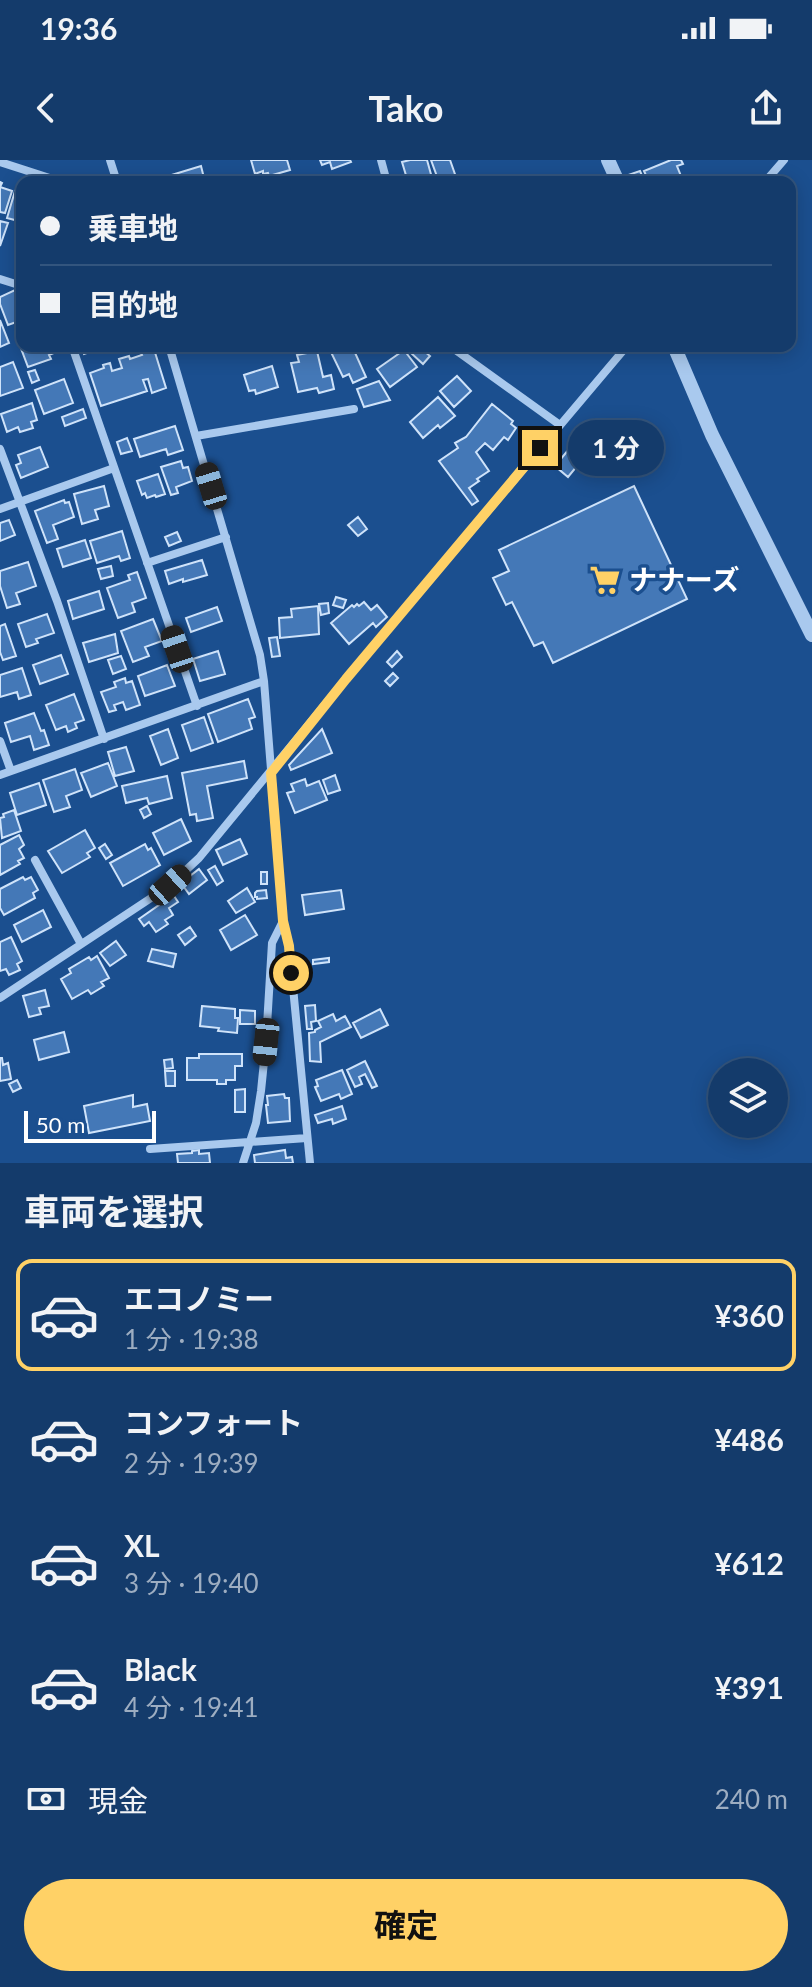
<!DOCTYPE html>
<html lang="ja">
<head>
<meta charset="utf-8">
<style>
  :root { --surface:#143b6b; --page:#214673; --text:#f1f3f6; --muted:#9dadc1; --line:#33557e; --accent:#ffd166 }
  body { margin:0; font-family:Lato,"Noto Sans JP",sans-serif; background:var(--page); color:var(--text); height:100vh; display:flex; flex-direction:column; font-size:30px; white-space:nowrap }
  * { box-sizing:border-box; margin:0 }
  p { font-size:26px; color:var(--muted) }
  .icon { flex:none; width:44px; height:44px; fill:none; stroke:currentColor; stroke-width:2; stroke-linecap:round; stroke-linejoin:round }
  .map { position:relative; height:1003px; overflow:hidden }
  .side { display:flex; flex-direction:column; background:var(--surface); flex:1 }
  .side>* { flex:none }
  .banner { position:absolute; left:16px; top:16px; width:780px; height:176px; border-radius:16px; box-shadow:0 4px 20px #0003,0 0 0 2px var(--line); display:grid; align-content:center; height:176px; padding:0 24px; background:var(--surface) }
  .buttons { position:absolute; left:708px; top:898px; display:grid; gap:16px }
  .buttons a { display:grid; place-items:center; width:80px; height:80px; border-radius:50%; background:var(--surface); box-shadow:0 4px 20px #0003,0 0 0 2px var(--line); font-size:40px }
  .scale { position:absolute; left:24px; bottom:20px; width:132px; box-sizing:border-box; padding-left:8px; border:4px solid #fff; border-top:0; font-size:22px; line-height:28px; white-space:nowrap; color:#fff; -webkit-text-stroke:6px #1b4f8f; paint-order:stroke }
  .end { position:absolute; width:36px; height:36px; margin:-18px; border:10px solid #ffd166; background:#111; box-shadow:0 0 0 4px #111 }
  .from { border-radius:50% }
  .bubble { position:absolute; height:56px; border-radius:28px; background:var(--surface); box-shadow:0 4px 20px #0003,0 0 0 2px var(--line); font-size:26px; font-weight:700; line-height:56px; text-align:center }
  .car { position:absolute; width:24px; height:48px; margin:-24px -12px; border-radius:10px; box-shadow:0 0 6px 2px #0007; background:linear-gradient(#222 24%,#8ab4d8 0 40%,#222 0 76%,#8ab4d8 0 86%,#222 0) }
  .banner b { display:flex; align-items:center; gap:28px; height:76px; font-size:30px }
  .banner b+b { border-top:2px solid var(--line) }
  .banner i { width:20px; height:20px; background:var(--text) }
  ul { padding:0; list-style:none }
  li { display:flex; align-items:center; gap:24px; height:112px; margin:0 16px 12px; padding:0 8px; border:4px solid transparent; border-radius:16px }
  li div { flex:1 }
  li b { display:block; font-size:30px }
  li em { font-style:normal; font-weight:700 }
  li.selected { border-color:var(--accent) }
  li>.icon { width:72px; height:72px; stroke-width:1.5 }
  h2 { padding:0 24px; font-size:36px; line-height:96px }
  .pay { display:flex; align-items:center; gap:20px; height:88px; padding:0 24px; font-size:30px }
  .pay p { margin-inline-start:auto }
  .cta { display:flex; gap:16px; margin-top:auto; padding:16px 24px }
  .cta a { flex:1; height:92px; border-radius:48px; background:var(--accent); color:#111; font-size:32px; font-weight:700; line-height:92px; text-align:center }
  .status { display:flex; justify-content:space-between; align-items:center; height:56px; padding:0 40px; background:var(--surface); direction:ltr }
  .status svg { height:22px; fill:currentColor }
  header { display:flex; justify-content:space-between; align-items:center; height:104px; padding:0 24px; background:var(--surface); font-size:36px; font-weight:700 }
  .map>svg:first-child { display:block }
  .building { fill:#4478b7; stroke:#cfe3fa; stroke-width:2 }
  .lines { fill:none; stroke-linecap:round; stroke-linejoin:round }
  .minor { stroke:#a9c9ee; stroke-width:8 }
  .tertiary { stroke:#a9c9ee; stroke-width:14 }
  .route { stroke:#ffd166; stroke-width:10 }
  .labels { text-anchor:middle; stroke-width:7; stroke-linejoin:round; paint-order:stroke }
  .poi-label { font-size:28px; font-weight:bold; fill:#fff; stroke:#1b4f8f; text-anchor:start }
</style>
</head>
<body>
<div class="status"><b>19:36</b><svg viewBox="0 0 49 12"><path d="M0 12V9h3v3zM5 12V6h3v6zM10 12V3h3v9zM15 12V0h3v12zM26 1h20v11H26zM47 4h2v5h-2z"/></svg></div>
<header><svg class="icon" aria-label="back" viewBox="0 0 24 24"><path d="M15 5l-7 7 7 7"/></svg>Tako<svg class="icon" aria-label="share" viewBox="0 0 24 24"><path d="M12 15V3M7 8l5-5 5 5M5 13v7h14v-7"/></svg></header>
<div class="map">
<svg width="812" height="1003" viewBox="0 0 812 1003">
  <rect width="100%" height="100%" fill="#1b4f8f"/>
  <path class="building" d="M251,0H287L290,10L269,16L268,13L263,14V11L255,14Z
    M320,0H350L351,2L332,9L330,2L322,5Z
    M410,0H427L432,18L421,22H408L402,2Z
    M431,0H450L457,20L439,22Z
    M671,0H681L683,4L677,6L683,21L649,22L644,11Z
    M201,6L205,22H166L165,17Z
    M640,11L643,18L631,22L628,15Z
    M0,22L2,23L0,27L12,31L5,53L0,52Z
    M15,31L22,33V62L7,58Z
    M0,61L8,63L0,86Z
    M15,130L18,137L22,135V160L8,165L0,144V137Z
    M0,160L9,183L0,187Z
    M22,182V186H52L54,193L49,195L51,199L28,207L19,183Z
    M81,186H107L84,194Z
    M153,186L166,228L152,233L148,219L143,220L147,231L101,246L90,213L104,208L103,205L110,203L112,211L122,208L119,199L129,196L130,199L142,195L140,191Z
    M328,186H352L366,217L353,223L349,214L343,217Z
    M418,186L430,196L423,204L411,193Z
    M404,190L417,207L390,227L377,209Z
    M317,191L323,217L331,215L334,229L319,233L317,228L298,232L291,203L299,202L297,195Z
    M13,202L23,228L0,236V207Z
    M272,206L278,227L256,234L255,230L249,231L244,215Z
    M35,210L39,220L32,223L28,212Z
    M457,216L471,231L454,247L440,231Z
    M64,219L73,243L44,254L35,230Z
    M379,221L390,240L364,247L357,229Z
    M438,237L455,256L440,268L438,265L423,278L410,262Z
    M32,243L37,260L31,262L33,268L20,272L18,267L7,272L1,254Z
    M492,244L513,261L511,264L516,268L508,280L504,277L493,290L485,283L476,292L489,311L477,319L479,321L469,328L478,341L472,345L439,301L458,288L455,283L466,277Z
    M83,249L86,258L65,266L62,257Z
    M175,266L183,290L168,295L166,289L140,297L134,279Z
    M127,278L132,291L121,294L117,282Z
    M40,287L48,307L21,318L16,305L21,303L18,295Z
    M569,289L582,300L568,317L555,306Z
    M181,301L183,308L188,307L192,321L176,327L178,333L171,335L161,307Z
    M158,314L165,334L156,337L155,335L147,338L145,333L142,335L137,321Z
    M104,326L109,346L95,350L98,359L82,364L74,334Z
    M634,326L687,439L553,503L543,482L534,486L512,442L506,445L493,418L509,411L499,390Z
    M64,340L65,343L69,342L74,357L53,365L58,379L47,383L35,351Z
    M358,357L367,369L358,376L348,365Z
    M9,360L15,375L0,381V363Z
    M122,371L130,398L121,401L119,396L97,403L90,381Z
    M177,372L181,381L169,386L165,377Z
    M85,380L91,398L63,407L57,389Z
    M202,400L207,415L183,422V419L169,424L165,411Z
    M28,402L36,426L16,433L20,444L7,448L0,426V411Z
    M111,406L113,416L101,419L98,409Z
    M137,412L146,438L132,443L135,452L118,458L107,428L130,420L128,415Z
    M99,431L104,449L73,459L68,441Z
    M336,437L346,440L343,448L333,445Z
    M364,442L371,450L377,445L387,457L376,467L373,463L349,484L331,463L352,445L354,447L357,444L359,446Z
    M328,443L329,453L321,455L319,444Z
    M318,446L319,474L280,478L279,458L292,457L291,449Z
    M217,447L222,461L191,472L186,458Z
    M47,454L54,473L36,479L38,483L26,487L18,464Z
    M153,459L162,481L145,487L149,496L133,502L121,471Z
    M5,464L16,496L3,500L0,492V466Z
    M115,474L118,493L89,502L83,483Z
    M277,477L280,496L272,497L269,478Z
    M218,491L225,514L200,521L193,499Z
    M397,491L402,497L392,507L387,502Z
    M61,495L68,514L40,524L33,505Z
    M121,496L126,509L113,514L108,500Z
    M167,505L175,526L145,536L138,516Z
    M22,508L31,535L19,539L17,532L0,537V515Z
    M393,513L398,518L390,526L385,521Z
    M125,518L126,523L132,521L140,545L126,550L123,542L114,545L116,550L109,552L101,532L116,527L114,522Z
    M74,534L84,560L75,563L77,568L68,572L66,566L56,570L46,545Z
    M248,539L255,557L249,559L252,569L218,582L208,554Z
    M34,553L41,571L44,570L49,585L34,590L30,576L11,582L5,563Z
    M204,557L213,583L191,591L182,565Z
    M168,569L178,598L161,605L150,576Z
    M322,569L332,593L291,610L289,605Z
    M126,587L134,611L115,616L108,592Z
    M244,601L247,618L207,626L213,658L197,661L196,654L190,655L182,613Z
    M108,603L117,626L91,637L81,613Z
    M75,609L82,630L66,636L70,647L54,652L43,620Z
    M335,615L340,630L328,634L323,620Z
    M167,616L172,638L149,644L147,638L126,643L122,626Z
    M305,619L307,626L319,621L327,640L295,653L287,633L294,631L291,624Z
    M39,623L46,645L17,655L10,633Z
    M147,646L151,654L144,658L140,650Z
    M14,650L21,671L2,678L0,658L4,657L3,654Z
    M181,659L191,681L164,695L153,673Z
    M85,670L95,688L87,693L90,697L62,713L48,691Z
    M19,675L24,685L19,689L24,698L18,701L20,704L0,715V685Z
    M240,679L247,694L223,705L216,690Z
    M105,684L112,695L106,699L99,688Z
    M145,684L148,690L151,688L160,705L123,726L110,703Z
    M215,706L223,721L217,725L208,710Z
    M199,709L207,720L189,734L181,723Z
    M261,712H267V724H261Z
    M23,717L25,720L31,717L38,730L33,733L35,738L4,755L0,748V729Z
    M247,728L255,742L236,753L228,741Z
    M266,730L267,738L257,739V737H255V733L257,731Z
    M341,730L344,749L305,755L302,735Z
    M172,733L178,742L169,748L173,755L165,760L168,764L156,772L149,762L144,766L139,759L166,740L164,738Z
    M43,750L51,767L22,782L14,765Z
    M245,755L257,775L231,790L220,770Z
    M190,767L196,776L185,785L178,775Z
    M11,777L22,801L17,804L20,810L9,815L6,809L0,811V782Z
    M116,781L126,795L110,806L100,793Z
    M152,789L176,794L173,807L148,801Z
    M97,796L109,818L101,822L104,826L91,834L88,830L72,839L61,819L71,813L69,809L89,797L91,800Z
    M329,798V802L313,804V800Z
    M45,830L49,846L39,848L41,854L29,857L23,836Z
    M315,845L316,861L311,862L312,869H307L305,846Z
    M202,846L235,849V858H238L237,873L218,871L219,868L200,866Z
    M380,849L388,865L361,878L353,863Z
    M240,850L255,851V864H240Z
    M333,854L336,861L345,856L351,867L320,882L321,902L310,901L309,873L315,872V870L321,867L318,861Z
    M64,872L69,892L39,900L34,880Z
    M199,894H242V906H235V920H226V924H217V920H187V898H199Z
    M0,898H2L3,905L8,903L11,919L0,921Z
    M172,899L173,908L165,909L164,900Z
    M365,901L377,926L372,928L365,914L359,917L362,924L355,927L347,910Z
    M342,910L352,934L341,939L339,934L321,941L315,927L318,926L316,920Z
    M165,911H175V926H166Z
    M17,920L21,928L13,932L9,924Z
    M245,929V952H235V930Z
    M284,934L285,938H289L290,961L268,963L266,945H268L267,936Z
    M133,935V947L147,944L150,961L89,973L84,946Z
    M342,946L346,959L333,964L332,959L318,963L315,955Z
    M199,990V994L209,993L210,1003H178L177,994L192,993V991Z
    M285,990L286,998L292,997L293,1003H255L254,995Z"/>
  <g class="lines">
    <path class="minor" d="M110,0L117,22
      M381,0L387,22
      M0,2L62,22
      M765,22L784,0
      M0,119L22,126
      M72,186L197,546
      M169,186L260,495L264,521L283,761L272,783L266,882L261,931L256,963L243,1003
      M450,186L560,265
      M196,276L354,249
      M0,289L57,441L104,579
      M0,349L114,308
      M147,403L226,377
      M0,581L11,611
      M0,615L264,521
      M35,700L81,784
      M283,762L289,786L310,1003
      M0,838L154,736L170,725L199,698L346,519L627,186
      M150,989L307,978"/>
    <path class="tertiary" d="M608,0L618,22
      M674,186L712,275L812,475"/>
  </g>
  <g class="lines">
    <path class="route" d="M291,813L289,786L283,761L271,613L346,519L540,288"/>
  </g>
  <defs>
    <g id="supermarket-bare" transform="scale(2.4)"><path d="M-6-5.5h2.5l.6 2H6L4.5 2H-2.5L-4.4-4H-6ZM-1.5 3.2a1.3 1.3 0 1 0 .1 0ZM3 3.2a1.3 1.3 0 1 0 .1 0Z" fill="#ffd166" stroke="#1b4f8f" stroke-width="2.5" paint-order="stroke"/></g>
  </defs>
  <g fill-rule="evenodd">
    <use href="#supermarket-bare" x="605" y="420"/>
  </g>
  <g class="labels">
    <g class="poi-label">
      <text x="629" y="430">ナナーズ</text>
    </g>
  </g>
</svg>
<div class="buttons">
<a><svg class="icon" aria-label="layers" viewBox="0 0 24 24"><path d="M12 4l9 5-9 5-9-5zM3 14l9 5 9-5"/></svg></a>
</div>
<div class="scale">50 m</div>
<i class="end from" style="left:291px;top:813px"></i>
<i class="end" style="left:540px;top:288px"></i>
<div class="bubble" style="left:568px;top:260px;width:96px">1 分</div>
<i class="car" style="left:211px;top:326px;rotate:343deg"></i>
<i class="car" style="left:177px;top:489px;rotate:341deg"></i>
<i class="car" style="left:170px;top:725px;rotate:48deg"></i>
<i class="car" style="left:266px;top:882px;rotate:186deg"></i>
<div class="banner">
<b><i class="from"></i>乗車地</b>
<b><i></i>目的地</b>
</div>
</div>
<section class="side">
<h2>車両を選択</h2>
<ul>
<li class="selected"><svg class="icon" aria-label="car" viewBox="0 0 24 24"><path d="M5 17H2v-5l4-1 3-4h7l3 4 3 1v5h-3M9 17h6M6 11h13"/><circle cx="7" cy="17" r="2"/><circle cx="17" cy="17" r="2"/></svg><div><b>エコノミー</b><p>1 分 · 19:38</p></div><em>¥360</em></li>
<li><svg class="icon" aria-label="car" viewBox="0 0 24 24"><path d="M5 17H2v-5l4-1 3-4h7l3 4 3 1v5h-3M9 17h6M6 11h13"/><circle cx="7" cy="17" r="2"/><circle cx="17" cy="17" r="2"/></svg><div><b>コンフォート</b><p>2 分 · 19:39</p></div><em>¥486</em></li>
<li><svg class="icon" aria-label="car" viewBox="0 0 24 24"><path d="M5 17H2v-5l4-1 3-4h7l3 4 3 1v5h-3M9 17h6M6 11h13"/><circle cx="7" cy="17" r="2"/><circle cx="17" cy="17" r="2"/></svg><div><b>XL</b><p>3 分 · 19:40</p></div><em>¥612</em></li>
<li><svg class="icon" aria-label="car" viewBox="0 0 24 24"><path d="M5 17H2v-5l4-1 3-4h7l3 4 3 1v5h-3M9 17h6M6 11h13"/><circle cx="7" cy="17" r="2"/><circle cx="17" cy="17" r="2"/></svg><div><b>Black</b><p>4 分 · 19:41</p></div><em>¥391</em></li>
</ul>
<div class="pay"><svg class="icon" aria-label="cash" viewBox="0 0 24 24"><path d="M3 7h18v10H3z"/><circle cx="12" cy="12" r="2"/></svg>現金<p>240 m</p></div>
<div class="cta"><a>確定</a></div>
</section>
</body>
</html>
